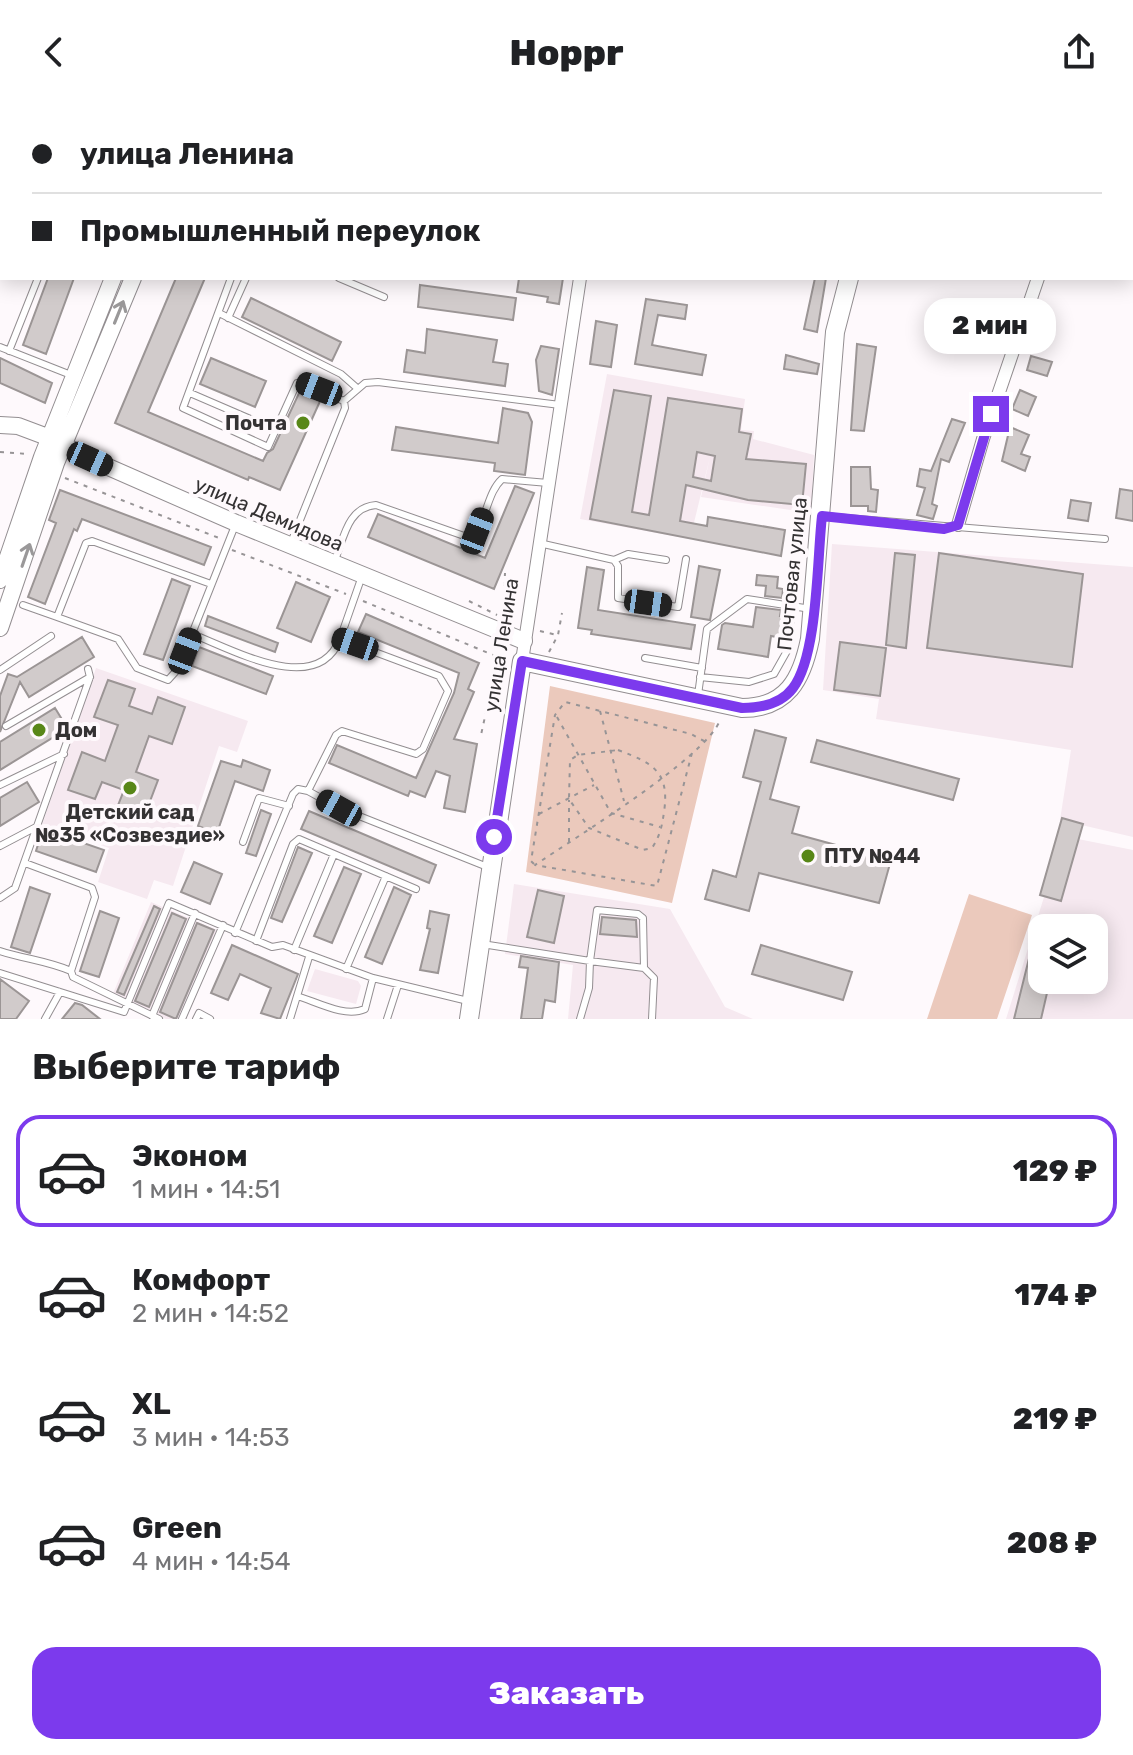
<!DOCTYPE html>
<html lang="ru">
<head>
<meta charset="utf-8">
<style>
  :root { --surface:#fff; --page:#f6f6f6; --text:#202124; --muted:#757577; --line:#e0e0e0; --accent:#7c3aed }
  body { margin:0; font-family:Rubik,sans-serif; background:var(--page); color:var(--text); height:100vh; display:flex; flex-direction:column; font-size:30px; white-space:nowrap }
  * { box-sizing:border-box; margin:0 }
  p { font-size:26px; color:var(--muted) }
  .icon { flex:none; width:44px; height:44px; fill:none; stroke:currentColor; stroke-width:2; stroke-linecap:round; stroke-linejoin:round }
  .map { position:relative; height:915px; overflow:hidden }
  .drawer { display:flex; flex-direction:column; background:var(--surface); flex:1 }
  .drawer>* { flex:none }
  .top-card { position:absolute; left:0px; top:0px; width:1134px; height:176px; box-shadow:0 4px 20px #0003; display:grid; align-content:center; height:176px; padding:0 32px; background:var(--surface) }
  .fabs { position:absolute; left:1028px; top:810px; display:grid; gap:16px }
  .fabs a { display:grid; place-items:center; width:80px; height:80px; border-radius:16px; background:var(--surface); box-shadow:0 4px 20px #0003; font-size:40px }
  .end { position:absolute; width:36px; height:36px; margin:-18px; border:10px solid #7c3aed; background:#fff; box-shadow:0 0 0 4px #fff }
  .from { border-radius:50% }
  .bubble { position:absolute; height:56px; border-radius:24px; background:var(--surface); box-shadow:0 4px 20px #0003; font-size:26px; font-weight:800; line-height:56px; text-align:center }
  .car { position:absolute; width:24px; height:48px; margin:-24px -12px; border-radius:10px; box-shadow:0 0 6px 2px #0007; background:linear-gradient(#222 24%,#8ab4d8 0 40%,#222 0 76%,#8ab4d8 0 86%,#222 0) }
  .top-card b { display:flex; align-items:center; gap:28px; height:76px; font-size:30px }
  .top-card b+b { border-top:2px solid var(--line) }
  .top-card i { width:20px; height:20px; background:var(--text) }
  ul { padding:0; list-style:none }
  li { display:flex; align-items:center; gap:24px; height:112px; margin:0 16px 12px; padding:0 16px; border:4px solid transparent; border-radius:24px }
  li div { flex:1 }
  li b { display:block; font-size:30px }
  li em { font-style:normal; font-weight:800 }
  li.current { border-color:var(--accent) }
  li>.icon { width:72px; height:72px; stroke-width:1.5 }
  h2 { padding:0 32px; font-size:36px; line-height:96px }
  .action { display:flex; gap:16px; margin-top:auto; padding:16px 32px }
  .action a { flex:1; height:92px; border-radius:24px; background:var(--accent); color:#fff; font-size:32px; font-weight:800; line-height:92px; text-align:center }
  header { display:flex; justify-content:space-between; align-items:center; height:104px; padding:0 32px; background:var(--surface); font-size:36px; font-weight:800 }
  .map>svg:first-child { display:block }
  .built { fill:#f6e9f0; fill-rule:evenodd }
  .green { fill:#ebc9bc }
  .building { fill:#d1cbcb; stroke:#9b9595; stroke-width:2; fill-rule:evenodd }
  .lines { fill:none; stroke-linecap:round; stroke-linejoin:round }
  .service-casing { stroke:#938e91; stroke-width:8 }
  .minor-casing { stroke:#938e91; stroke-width:14 }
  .tertiary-casing { stroke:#938e91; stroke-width:18 }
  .secondary-casing { stroke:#938e91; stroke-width:20 }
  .path { stroke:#979496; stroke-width:2; stroke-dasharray:4 6; stroke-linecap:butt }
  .service { stroke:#fff; stroke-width:6 }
  .minor { stroke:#fff; stroke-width:12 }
  .tertiary { stroke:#fff; stroke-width:16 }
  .secondary { stroke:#fff; stroke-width:18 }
  .oneway { stroke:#9a9899 }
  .route { stroke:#7c3aed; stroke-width:10 }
  .poi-dot { fill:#588718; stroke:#fef9fc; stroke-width:3 }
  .labels { text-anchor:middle; stroke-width:8; stroke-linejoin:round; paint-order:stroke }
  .poi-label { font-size:20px; font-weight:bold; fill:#343233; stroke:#fef9fc; text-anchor:start }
  .street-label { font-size:20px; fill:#343233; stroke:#fef9fc }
</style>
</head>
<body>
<header><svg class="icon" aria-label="back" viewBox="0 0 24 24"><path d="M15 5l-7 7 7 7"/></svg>Hoppr<svg class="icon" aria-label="share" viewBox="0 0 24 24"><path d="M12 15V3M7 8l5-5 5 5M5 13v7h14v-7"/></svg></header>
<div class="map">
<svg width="1133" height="915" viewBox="0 0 1133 915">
  <rect width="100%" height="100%" fill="#fef9fc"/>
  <path class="built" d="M607,270L745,295L741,326L754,327L753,335L814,351L811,409L701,393L710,353L690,435L580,415Z
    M832,440L1133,463V733L1060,716L1071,646L876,615L879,595L823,586Z
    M96,564L248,617L237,648L219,642L173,782L154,776L147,795L98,778L109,744L42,721Z
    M1063,732L1133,746V915H1006ZM1042,824H1094V876H1042Z
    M514,780L670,805L725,903L753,915H568L573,861L505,850Z
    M151,798L217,826L179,915H166L112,892Z
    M315,865L358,877L361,882L356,900L307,887Z"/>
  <path class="green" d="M550,582L715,619L672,799L526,768Z
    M969,790L1032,811L997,915H927Z"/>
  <path class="building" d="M48,174H74L46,250L23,241Z
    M176,174H205L148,308L263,357L267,349L273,345L300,287L321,295L280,386L249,373L248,376L115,319Z
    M519,174H563L559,200L547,198L548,193L517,188Z
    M815,174H826L817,228L804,225Z
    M420,181L516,194L513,216L418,203Z
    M251,194L341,238L332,257L242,213Z
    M646,195L687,201L685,215L658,211L652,241L706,251L702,271L635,260Z
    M596,217L617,221L611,263L590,260Z
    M427,225L497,236L493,258L508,260L505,282L404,268L407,246L425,249Z
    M857,240L876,243L864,327L851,326Z
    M541,242L559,245L552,291L539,287L536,256Z
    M786,251L819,260L817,270L784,265Z
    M1031,252L1052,258L1047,272L1027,266Z
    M0,254L52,279L45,299L0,279Z
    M211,254L266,277L255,303L200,280Z
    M614,286L651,292L632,408L649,411L668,294L742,305L739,328L751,330L746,355L806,360L802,401L748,396L686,381L680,417L707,422L708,413L785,426L781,452L590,415ZM697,348L715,352L711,377L693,373Z
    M1020,286L1036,293L1028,312L1012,305Z
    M503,304L528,309L532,318L525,371L494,367L495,359L392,346L396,323L498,339Z
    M952,315L965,319L949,358L941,355L932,400L937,402L933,415L917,411L925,384L917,382L920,365L931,367Z
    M1010,323L1029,331L1021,350L1030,353L1025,367L1002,357Z
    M851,363H870L871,385L878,386L876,408L868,407V402H851Z
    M515,382L534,389L494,485L368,433L378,410L485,454Z
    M1120,385L1133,387V417L1116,414Z
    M60,386L211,443L204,461L82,415L77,427L74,425L45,500L28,493L56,419L49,416Z
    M1071,396L1091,399L1088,417L1068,414Z
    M895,449L915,451L906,544L886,541Z
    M939,449L1083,470L1072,563L927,544Z
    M699,462L720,466L710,516L691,513Z
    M587,463L604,466L598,506L695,521L691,545L591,530L592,526L578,524Z
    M757,471L778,473L777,484L783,485L782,494L765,492L766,482L756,481Z
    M172,475L190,482L163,556L144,550Z
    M296,478L330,493L311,538L277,524Z
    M756,503L781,506L780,512H785L782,534L771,532L768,553L718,545L722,521L725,519L753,523Z
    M366,510L479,559L468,585L474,588L454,635L477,640L465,708L444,704L450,672L436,667L425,693L410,687L408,692L329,659L337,641L416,674L454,589L459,569L358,528Z
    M208,512L278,539L275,548L205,522Z
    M82,533L94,553L29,593L20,578L0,628V592L8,570L17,573Z
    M840,538L886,544L880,592L834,586Z
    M199,543L273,572L266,590L192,562Z
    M108,576L135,585L129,602L152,610L158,593L185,603L172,640L149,632L136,668L158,676L144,713L117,704L124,686L102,678L95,695L68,686L82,648L105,657L118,621L94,613Z
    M55,604L66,622L65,626L0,666V638Z
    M755,626L786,634L770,695L799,703L792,729L891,756L879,799L759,769L749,807L705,795L713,766L736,773L761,678L743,673Z
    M817,636L959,675L953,696L811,658Z
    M243,656L270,666L263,687L235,677L217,729L198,722L221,657L241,663Z
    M27,678L39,698L0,722V694Z
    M261,706L271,710L256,752L246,749Z
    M309,707L436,761L429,779L301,725Z
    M1062,714L1083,720L1061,797L1040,791Z
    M43,725L104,746L96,768L36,747Z
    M298,743L312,749L282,818L271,814Z
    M194,758L222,770L210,800L181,788Z
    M344,763L361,770L332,839L314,832Z
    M30,783L50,790L30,849L11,843Z
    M394,783L411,791L382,860L365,853Z
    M538,786L564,792L554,839L527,833Z
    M154,802L160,805L124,891L117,888Z
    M100,807L119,814L99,873L80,867Z
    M430,807L449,811L438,869L420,866L430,825L427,824Z
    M172,809L186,815L149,903L135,897Z
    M602,813L636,816L637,833L600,830Z
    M1039,814L1063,821L1062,824H1042V876H1050L1041,915H1014Z
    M197,819L214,826L176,915L160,908Z
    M232,841L298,870L280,915L261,909L271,884L240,870L228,896L211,889Z
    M761,841L852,868L843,896L752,870Z
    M521,852L559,858L555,898L545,896L542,915H521L528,864L519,863Z
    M0,875L29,897L16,915H0Z
    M75,899L82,901L100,915H62Z"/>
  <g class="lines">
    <g class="service-casing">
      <path id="service" d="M270,2L271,0
        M0,117L2,118
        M231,174L183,304L268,343L297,279L344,297L345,304L290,441
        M339,174L384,193
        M219,209L341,270L357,284
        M228,214L246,174
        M0,243L71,271
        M9,247L38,174
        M190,289L276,326
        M344,297L365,279L378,278L560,301
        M823,412L1105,435
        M539,439L614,456L618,462V494L678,503L686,455
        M335,456C344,433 348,403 376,401L467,433C488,421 485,391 502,375L548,379
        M614,456L628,450L666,456
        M362,472L340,535L439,572L448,587L423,645L416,650L342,627L336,631L308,687L339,704L490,764
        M211,480L92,437L86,439L57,513L118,535L137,564L168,576L178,565L236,419
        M23,501L57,513
        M192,530C232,545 317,594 340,535
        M645,554L702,564
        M0,566L51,532
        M700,573L749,578L774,570L787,547L792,502
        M698,591L707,525L747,495L811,505
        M6,622L90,573
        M0,681L64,650
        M243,738L259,694L289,702
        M0,742L38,722
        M25,759L92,784L95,793L71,867
        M0,794L15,784L90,573L88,565
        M235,829L293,690L298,685L308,687
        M256,837L293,740L299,735L416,785
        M482,840L590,857L597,806L638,810L643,814L644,864L590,857L589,884L580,915
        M294,846L334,750
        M0,847C25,855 48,857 71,867L73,873L159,915
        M644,864L654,874L652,915
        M346,865L386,772
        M0,869L124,908L169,799L272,843L283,841L373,874L468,897
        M297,892C317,898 345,914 365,905L373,874
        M152,912L195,809
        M45,915L60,888
        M182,915L223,821
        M196,915L199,909L210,915
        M290,915L309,853
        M387,915L398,881"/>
    </g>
    <g class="minor-casing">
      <path id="minor" d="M607,2V0
        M1105,2L1106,0
        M958,421L983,335L1038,174
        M522,557L580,174"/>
    </g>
    <g class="tertiary-casing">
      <path id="tertiary" d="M183,2L184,0
        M203,2V0
        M0,321L18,322L50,334L90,355L236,419L524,537
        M0,476L42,353L113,174
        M0,524L56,359L133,174"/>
    </g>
    <g class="secondary-casing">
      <path id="secondary" d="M897,2L898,0
        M469,915L522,557L742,604C787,604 802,575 810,535L835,228L849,174"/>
    </g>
    <path class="path" d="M0,348L29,350
      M65,374L219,434
      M232,446L346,490
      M363,497L498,553L481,631
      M469,497L497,511
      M503,512L505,469
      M540,527L557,531
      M549,548L558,531L562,509
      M600,607L624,697
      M557,613L611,709L660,723
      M618,646C653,659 670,668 664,708C662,722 660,732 652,744L643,746L589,724L569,695L570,656L578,651Z
      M692,649L657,782L535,761C573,735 707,653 720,616
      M539,710L594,681
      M569,738V696
      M534,760L531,757L555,611L565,598L691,630L704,637"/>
    <use href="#service" class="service"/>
    <use href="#minor" class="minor"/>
    <use href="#tertiary" class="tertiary"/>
    <use href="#secondary" class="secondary"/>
  </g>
  <defs><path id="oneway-shaft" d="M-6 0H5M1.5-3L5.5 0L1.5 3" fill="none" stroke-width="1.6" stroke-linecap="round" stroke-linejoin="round" transform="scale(2)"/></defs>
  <g class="oneway">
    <use href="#oneway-shaft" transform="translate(119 208) rotate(-68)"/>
    <use href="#oneway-shaft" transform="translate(26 451) rotate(-71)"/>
  </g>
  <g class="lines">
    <path class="route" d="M494,733L522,557L742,604C760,604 781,600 793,584C818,551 817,455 822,412L944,425L958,421L991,310"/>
  </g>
  <g class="poi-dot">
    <circle cx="303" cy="319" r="8"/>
    <circle cx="39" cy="626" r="8"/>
    <circle cx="130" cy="684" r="8"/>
    <circle cx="808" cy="752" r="8"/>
  </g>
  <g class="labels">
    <g class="poi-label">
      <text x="287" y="326" text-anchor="end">Почта</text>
      <text x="55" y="633">Дом</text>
      <text x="130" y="715" text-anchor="middle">Детский сад<tspan x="130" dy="23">№35 «Созвездие»</tspan></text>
      <text x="824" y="759">ПТУ №44</text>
    </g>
    <g class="street-label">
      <text transform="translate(269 410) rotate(23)" y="7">улица Демидова</text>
      <text transform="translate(792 470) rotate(-84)" y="7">Почтовая улица</text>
      <text transform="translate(501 541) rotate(-81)" y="7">улица Ленина</text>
    </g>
  </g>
</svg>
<div class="fabs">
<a><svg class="icon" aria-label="layers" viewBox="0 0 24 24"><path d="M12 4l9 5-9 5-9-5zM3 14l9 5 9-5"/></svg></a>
</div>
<i class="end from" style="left:494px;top:733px"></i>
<i class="end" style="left:991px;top:310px"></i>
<div class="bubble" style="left:924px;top:194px;width:132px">2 мин</div>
<i class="car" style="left:319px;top:285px;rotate:291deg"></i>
<i class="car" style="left:90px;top:355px;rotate:114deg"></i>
<i class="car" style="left:477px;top:427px;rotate:21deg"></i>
<i class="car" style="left:648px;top:499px;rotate:98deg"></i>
<i class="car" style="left:355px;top:540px;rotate:289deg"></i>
<i class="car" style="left:185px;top:547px;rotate:21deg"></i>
<i class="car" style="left:339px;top:704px;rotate:299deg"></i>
<div class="top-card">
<b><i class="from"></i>улица Ленина</b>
<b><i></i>Промышленный переулок</b>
</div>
</div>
<section class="drawer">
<h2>Выберите тариф</h2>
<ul>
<li class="current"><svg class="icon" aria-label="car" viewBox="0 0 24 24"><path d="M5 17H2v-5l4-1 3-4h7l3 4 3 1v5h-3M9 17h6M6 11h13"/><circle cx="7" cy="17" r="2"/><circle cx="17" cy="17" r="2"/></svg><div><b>Эконом</b><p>1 мин · 14:51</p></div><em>129 ₽</em></li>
<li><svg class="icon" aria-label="car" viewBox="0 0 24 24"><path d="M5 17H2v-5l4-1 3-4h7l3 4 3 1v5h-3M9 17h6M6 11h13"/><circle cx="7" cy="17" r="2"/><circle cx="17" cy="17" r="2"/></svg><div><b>Комфорт</b><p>2 мин · 14:52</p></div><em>174 ₽</em></li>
<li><svg class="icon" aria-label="car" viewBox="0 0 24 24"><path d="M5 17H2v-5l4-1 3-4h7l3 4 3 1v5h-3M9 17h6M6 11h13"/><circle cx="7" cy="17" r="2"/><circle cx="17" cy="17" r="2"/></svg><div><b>XL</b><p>3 мин · 14:53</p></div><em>219 ₽</em></li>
<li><svg class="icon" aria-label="car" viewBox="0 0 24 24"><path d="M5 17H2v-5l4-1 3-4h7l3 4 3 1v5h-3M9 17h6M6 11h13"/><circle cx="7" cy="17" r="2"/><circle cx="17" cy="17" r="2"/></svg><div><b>Green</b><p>4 мин · 14:54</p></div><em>208 ₽</em></li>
</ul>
<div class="action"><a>Заказать</a></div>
</section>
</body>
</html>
